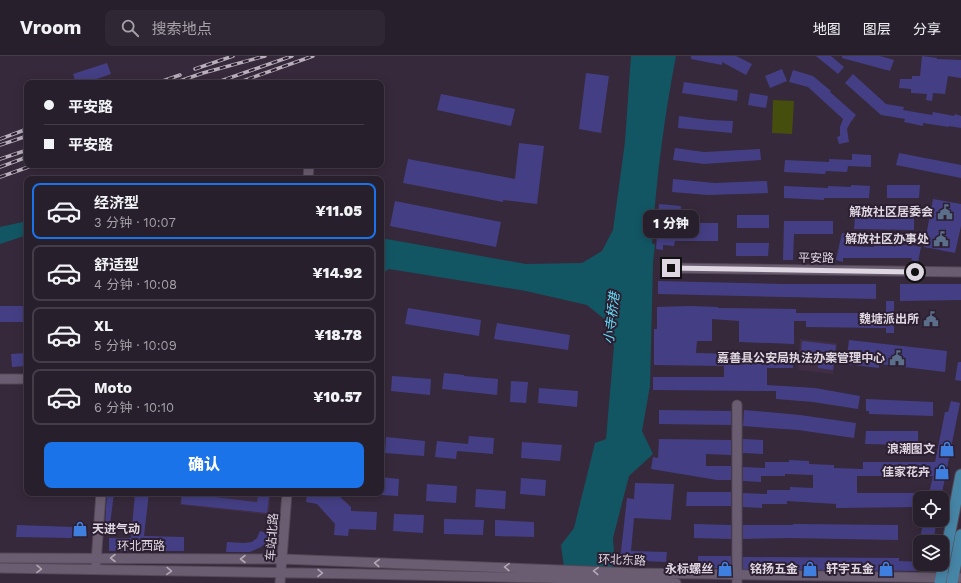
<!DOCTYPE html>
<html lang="zh">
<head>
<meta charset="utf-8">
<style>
  :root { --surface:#281f2c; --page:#302734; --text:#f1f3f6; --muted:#a5a2a9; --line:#443d48; --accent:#1a73e8 }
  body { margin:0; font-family:"Work Sans","Noto Sans SC",sans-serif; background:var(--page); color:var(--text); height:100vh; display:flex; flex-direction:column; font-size:15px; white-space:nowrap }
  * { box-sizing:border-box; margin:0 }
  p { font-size:13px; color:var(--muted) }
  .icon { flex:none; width:22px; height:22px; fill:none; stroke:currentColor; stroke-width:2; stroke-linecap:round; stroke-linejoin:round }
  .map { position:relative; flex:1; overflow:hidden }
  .details { position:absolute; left:24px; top:120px; width:360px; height:320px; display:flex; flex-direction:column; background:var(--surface); border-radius:8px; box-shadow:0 2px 10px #0003,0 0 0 1px var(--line) }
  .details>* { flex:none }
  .hud { position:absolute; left:24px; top:24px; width:360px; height:88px; border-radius:8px; box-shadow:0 2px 10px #0003,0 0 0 1px var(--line); display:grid; align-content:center; height:88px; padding:0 20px; background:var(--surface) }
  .buttons { position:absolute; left:913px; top:435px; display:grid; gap:8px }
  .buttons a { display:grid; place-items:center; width:36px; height:36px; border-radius:8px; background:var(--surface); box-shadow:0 2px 10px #0003,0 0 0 1px var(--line); font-size:20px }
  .end { position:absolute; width:18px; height:18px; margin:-9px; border:5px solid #ded6e1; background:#111; box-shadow:0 0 0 2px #111 }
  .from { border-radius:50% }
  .bubble { position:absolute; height:28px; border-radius:8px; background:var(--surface); box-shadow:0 2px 10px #0003,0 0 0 1px var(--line); font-size:13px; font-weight:800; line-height:28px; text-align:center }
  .hud b { display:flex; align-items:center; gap:14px; height:38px; font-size:15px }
  .hud b+b { border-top:1px solid var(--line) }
  .hud i { width:10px; height:10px; background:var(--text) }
  ul { padding:7px 0 0; list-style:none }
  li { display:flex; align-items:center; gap:12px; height:56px; margin:0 8px 6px; padding:0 12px; border:2px solid var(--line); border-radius:8px }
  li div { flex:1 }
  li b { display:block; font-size:15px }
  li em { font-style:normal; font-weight:800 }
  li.on { border-color:var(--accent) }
  li>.icon { width:36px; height:36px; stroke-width:1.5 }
  .action { display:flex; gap:8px; margin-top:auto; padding:8px 20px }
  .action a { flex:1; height:46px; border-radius:8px; background:var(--accent); color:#fff; font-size:16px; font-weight:800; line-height:46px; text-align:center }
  header { display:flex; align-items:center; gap:24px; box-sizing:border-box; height:56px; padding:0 20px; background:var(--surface); border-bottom:1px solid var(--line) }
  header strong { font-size:19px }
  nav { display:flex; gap:22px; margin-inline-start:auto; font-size:14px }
  .search { width:280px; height:36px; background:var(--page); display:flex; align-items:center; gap:10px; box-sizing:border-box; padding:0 14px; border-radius:8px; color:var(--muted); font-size:15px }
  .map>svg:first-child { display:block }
  .built { fill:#3f2e46 }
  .green { fill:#454e0c }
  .water { fill:#125664 }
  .building { fill:#443f84 }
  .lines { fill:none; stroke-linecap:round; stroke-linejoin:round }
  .minor-casing { stroke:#534857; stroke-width:11 }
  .major-casing { stroke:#534857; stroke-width:13 }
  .minor { stroke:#6b5d71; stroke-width:9 }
  .major { stroke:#4785a6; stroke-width:11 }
  .rail-casing { stroke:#b8afbb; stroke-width:3.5 }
  .rail { stroke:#2c1f31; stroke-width:2; stroke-dasharray:6; stroke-linecap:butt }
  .oneway { stroke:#b0a6b4 }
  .route { stroke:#ded6e1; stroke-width:5 }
  .labels { text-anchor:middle; stroke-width:4; stroke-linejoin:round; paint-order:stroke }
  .poi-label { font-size:12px; font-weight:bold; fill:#ded6e1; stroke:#2c1f31; text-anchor:end }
  .street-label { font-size:12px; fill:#ded6e1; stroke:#2c1f31 }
  .water-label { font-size:13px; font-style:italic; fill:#64def8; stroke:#2c1f31 }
</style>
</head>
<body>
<header>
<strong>Vroom</strong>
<div class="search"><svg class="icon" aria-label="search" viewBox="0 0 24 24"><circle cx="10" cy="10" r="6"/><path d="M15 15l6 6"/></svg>搜索地点</div>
<nav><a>地图</a><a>图层</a><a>分享</a></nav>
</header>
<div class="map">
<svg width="961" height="527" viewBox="0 0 961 527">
  <rect width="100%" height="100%" fill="#36293b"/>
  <path class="built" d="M800,283L837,287L833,318L798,314Z
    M181,437H271L269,459L180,449Z"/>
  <path class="green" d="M773,44L794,45L792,78L772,77Z"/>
  <path class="water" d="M631,0H676C664,62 656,124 652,187L655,189L653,206L650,330L642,375L653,398L629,420L613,482L616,527H566L561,489L574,472L595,387L606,383L614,290L607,265L587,249L526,235L389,213L381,218V182L526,208L582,207L602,195L613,174L625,86Z
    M27,165V179L0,188V171Z"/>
  <path class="building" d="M691,0H736L752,8L746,19L722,6V9L691,3Z
    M816,0H831L844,11L838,18Z
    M842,0H880L894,4L890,15L842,2Z
    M922,0L937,2V3L961,4V22L948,20L945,38L933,37L932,45L926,44L927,38L911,37V33L899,32L900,23H912V20H920Z
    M107,7L111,18L85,27H76L73,18Z
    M782,13L787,25L770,32L765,20Z
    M793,14L813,20L831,35L830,36L856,59L850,67L847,73L849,86L839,88L837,81L840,80V71L843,63L808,31L789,26Z
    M586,17L609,20L601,77L579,73Z
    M853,18L886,48L904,51L903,54L932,59L933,56L954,60L955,58L961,60V72L949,70V71L923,67V70L904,66L905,63L881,59L845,27Z
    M684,26L738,34L737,45L682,37Z
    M750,37L768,40L766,52L748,49Z
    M441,38L515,53L511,70L437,54Z
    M679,60L709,64L733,65L732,77L678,72Z
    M519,87L544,90L537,148L503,144V146L403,127L408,103L515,123Z
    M675,92L704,96L760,93L761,104L704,108L673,104Z
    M899,97L961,109V122L896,109Z
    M852,98L871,99V111L848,110L847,116L826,115L825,118L784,116L785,104L829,106V103L852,104Z
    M673,123L714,127L767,125L768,137L708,139L672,136Z
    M851,129L870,130L869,142H824V144L784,142V130L828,132V130L851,131Z
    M887,129H920L919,142H887Z
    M933,143L961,148V170L955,197L924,191Z
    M395,145L501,166L496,191L390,170Z
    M659,148L681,150L680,167H718V185H675L674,190L663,189V194L656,193Z
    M737,159H769V172H737Z
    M881,160L914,161V174L854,173L855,161Z
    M784,165H833V178H794L793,204H783Z
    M842,177L849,178L846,190L874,191V188L912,189L921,191L918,206L911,204L912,202H843V206L836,204Z
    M736,187H769L768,200H736Z
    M658,225L784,228H876V243L658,238Z
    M900,228H961V244L900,245Z
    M886,245H894V277H886V272L806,271V265H794V288L739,286V265L712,263V285H697L696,297L793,299V312H767V329L815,332L860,340L858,353L813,346L776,343V335L653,334V321H724V310L654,309V273H657V251L690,250L718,251V252L796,253V257H886Z
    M0,250H27V266H0Z
    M408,252L481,264L479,280L405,268Z
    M497,267L570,279L568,294L494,283Z
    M849,284L947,295L945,316L879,308V312L846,308Z
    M802,285L836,289L833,314L818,312L819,298L801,296Z
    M27,297V310L12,311L11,298Z
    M958,306H961V325L955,324Z
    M444,317L464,319V320L498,323L497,339L442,333Z
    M392,320L431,323L430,339L391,335Z
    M511,325L528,326L526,347L510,346Z
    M539,332L578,335L577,351L538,347Z
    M866,343L933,346V360L869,358V355H866Z
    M951,345L960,347L941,442H928L933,420H857V437H919L918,451L836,452V448L787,445V448H762V452L743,451V437L767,438V434H790V431L813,432V419L785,418V420H761V426L743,425V411L765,412V406H789V404L809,405V408L834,409V412L863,413V406H935L945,356H948Z
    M659,354L731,355V369L659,368Z
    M744,354L800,359L856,367L854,382L798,374L743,370Z
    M866,375H918V389L865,388Z
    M469,380L494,382L493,398L457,395L456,403L435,401L437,385L468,388Z
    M386,381L425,385L424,400L385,397Z
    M659,383L731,384V399L706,398V410H731V424H717L651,413L653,401L658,402Z
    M743,383L763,384V398L743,397Z
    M522,386L562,389L560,405L521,402Z
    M381,421L399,423L398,440L381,439Z
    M521,422L546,424L545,440L520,438Z
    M635,427L674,428L671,464L634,462L631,495L667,496L666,506L620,504L627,442L634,443Z
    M427,428L457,430L456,447L426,445Z
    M476,433L506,435L505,453L475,451Z
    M687,436H731V450H686Z
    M107,437H114L110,469L105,468Z
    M135,437H149L144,480L184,481V495H109V482H131Z
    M182,437L257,446L258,440L269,441L267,457L181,448Z
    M307,437H336L351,451V455L377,456L376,474L349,473L348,480L334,479L335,468L317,448L306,446Z
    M394,458L424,459L423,477L393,475Z
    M444,463L484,464L483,479L444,478Z
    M495,464L534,466V481L495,480Z
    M924,464H937L933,486H919Z
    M694,468L731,469V483L694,482Z
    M793,468L898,469V484L788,482L743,483V469H793Z
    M17,469L73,471V482L16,481Z
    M260,475L270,478L265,488L261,491L250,496H226L227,486L244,487L252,486L257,482Z
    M698,500H731V512H698Z
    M743,501L899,502V505L920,506V508H930L922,515L743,513Z"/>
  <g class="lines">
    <g class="minor-casing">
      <path id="minor" d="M308,123L309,109
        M671,212L961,216
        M0,323H27
        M0,502L282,503L635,517L961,522
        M96,507L101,437
        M0,512L363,518L545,522L676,527
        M280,527L287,437
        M737,527V349"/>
    </g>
    <g class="major-casing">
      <path id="major" d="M940,527L961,419
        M952,527L961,479"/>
    </g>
    <use href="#minor" class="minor"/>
    <use href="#major" class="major"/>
    <g class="rail-casing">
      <path id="rail" d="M195,13L233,0
        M157,27L180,19
        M174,27L203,17L265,0
        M215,27L292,0
        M237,27L313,0
        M0,83L27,73
        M0,89L27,80
        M0,103L27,94
        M0,111L27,101
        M0,121L34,109"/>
    </g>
    <use href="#rail" class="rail"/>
  </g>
  <defs><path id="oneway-chevron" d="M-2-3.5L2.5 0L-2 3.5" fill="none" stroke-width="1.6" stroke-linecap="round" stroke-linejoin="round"/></defs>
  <g class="oneway">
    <use href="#oneway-chevron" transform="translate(113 502) rotate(-180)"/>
    <use href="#oneway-chevron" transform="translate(243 503) rotate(-180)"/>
    <use href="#oneway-chevron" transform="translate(377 507) rotate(-178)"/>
    <use href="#oneway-chevron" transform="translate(507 511) rotate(-178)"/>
    <use href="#oneway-chevron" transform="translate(39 513) rotate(1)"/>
    <use href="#oneway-chevron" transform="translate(169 515) rotate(1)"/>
    <use href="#oneway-chevron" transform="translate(596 515) rotate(-177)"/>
    <use href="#oneway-chevron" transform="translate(320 517) rotate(1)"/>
  </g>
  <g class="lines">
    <path class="route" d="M671,212L915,216"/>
  </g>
  <defs>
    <g id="civic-bare" transform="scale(1.2)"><path d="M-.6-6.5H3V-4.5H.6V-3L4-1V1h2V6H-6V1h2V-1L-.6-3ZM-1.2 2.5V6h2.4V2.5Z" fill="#5c6f8a" stroke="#2c1f31" stroke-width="2.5" paint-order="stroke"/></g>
    <g id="shop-bare" transform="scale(1.2)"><path d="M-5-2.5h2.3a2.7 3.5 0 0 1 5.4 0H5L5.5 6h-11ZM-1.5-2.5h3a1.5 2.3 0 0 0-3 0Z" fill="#3f7fe0" stroke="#2c1f31" stroke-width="2.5" paint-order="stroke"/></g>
  </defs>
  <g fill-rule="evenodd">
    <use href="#civic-bare" x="945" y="156"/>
    <use href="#civic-bare" x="941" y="183"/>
    <use href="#civic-bare" x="931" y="263"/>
    <use href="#civic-bare" x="897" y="302"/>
    <use href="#shop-bare" x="947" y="393"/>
    <use href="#shop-bare" x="942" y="416"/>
    <use href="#shop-bare" x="80" y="473"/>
    <use href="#shop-bare" x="725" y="513"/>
    <use href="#shop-bare" x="810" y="513"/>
    <use href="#shop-bare" x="886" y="513"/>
  </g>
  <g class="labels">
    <g class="poi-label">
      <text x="933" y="160">解放社区居委会</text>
      <text x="929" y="187">解放社区办事处</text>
      <text x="919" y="267">魏塘派出所</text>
      <text x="885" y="306">嘉善县公安局执法办案管理中心</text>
      <text x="935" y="397">浪潮图文</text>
      <text x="930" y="420">佳家花卉</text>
      <text x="92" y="477" text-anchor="start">天进气动</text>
      <text x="713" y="517">永标螺丝</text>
      <text x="798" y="517">铭扬五金</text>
      <text x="874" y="517">轩宇五金</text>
    </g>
    <g class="street-label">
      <text transform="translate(816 202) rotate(1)" y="4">平安路</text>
      <text transform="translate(272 481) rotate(-86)" y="4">车站北路</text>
      <text x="141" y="494">环北西路</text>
      <text transform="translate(622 504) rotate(2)" y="4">环北东路</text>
    </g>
    <g class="water-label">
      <text transform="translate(611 262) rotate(-83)" y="5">小寺桥港</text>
    </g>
  </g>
</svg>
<div class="buttons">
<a><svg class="icon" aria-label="locate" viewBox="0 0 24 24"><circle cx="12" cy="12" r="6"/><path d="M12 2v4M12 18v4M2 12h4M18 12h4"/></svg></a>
<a><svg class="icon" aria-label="layers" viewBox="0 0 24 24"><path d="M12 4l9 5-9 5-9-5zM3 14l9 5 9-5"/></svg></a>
</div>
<i class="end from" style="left:915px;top:216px"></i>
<i class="end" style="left:671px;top:212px"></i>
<div class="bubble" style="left:643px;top:154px;width:56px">1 分钟</div>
<div class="hud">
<b><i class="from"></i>平安路</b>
<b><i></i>平安路</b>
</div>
<section class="details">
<ul>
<li class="on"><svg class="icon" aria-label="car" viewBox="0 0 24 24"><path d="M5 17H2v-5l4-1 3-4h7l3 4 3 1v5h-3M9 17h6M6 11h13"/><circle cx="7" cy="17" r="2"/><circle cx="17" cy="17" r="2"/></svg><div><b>经济型</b><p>3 分钟 · 10:07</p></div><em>¥11.05</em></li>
<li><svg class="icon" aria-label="car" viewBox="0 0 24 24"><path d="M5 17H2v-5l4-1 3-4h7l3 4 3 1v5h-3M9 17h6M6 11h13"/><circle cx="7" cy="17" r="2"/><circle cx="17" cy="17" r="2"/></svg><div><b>舒适型</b><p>4 分钟 · 10:08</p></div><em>¥14.92</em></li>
<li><svg class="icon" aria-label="car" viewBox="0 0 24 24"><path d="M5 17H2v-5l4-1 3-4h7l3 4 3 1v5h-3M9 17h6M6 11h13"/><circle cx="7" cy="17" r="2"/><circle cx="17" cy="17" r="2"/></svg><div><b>XL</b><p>5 分钟 · 10:09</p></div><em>¥18.78</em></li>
<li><svg class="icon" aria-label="car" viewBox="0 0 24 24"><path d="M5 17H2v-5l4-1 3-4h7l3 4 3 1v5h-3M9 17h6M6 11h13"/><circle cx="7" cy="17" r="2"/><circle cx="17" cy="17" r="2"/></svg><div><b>Moto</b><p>6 分钟 · 10:10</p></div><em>¥10.57</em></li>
</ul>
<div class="action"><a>确认</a></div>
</section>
</div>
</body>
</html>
